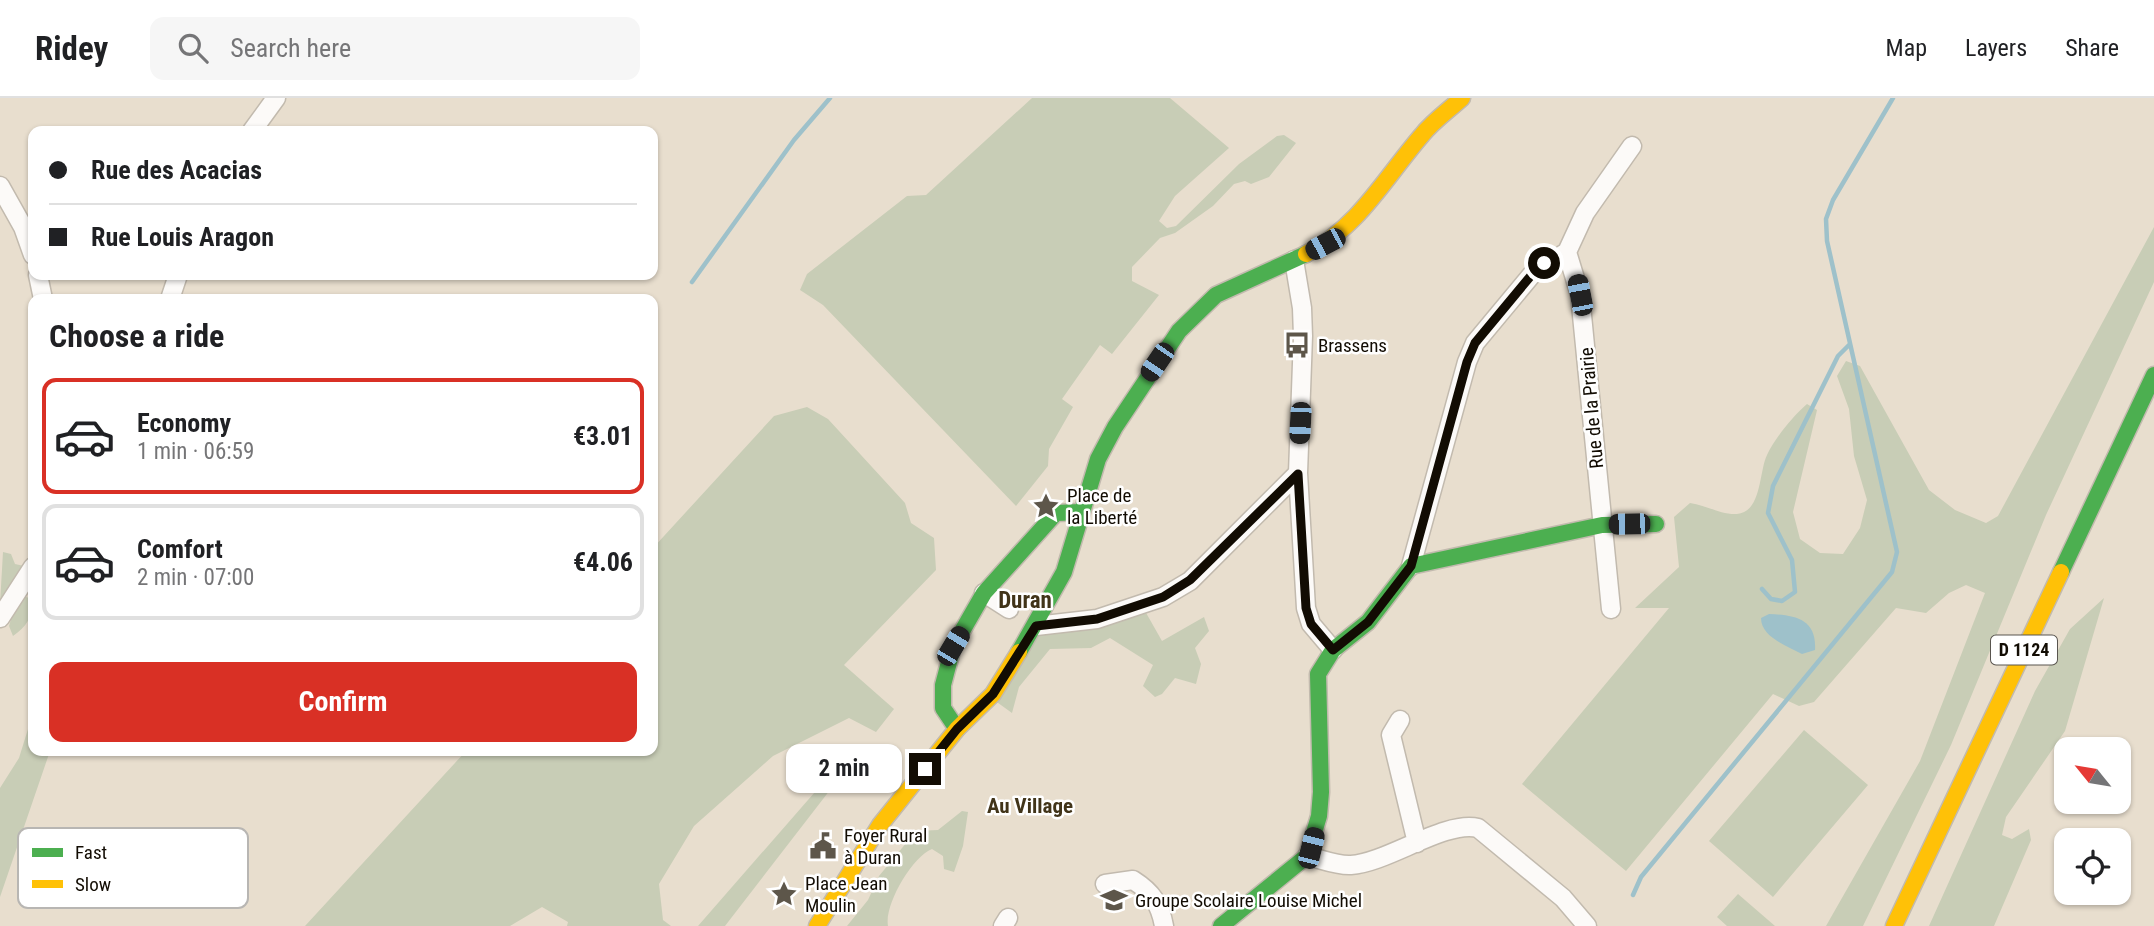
<!DOCTYPE html>
<html lang="en">
<head>
<meta charset="utf-8">
<style>
  :root { --surface:#fff; --page:#f6f6f6; --text:#202124; --muted:#757577; --line:#e0e0e0; --accent:#d93025 }
  body { margin:0; font-family:"Roboto Condensed",sans-serif; background:var(--page); color:var(--text); height:100vh; display:flex; flex-direction:column; font-size:26px; white-space:nowrap }
  * { box-sizing:border-box; margin:0 }
  p { font-size:23px; color:var(--muted) }
  .icon { flex:none; width:38px; height:38px; fill:none; stroke:currentColor; stroke-width:2; stroke-linecap:round; stroke-linejoin:round }
  .map { position:relative; flex:1; overflow:hidden }
  .side { position:absolute; left:28px; top:196px; width:630px; height:462px; display:flex; flex-direction:column; background:var(--surface); border-radius:14px; box-shadow:0 2px 5px #0004 }
  .side>* { flex:none }
  .banner { position:absolute; left:28px; top:28px; width:630px; height:154px; border-radius:14px; box-shadow:0 2px 5px #0004; display:grid; align-content:center; height:154px; padding:0 21px; background:var(--surface) }
  .needle { width:46px; rotate:300deg }
  .tools { position:absolute; left:2054px; top:639px; display:grid; gap:14px }
  .tools a { display:grid; place-items:center; width:77px; height:77px; border-radius:14px; background:var(--surface); box-shadow:0 2px 5px #0004; font-size:35px }
  .end { position:absolute; width:32px; height:32px; margin:-16px; border:9px solid #120c03; background:#fff; box-shadow:0 0 0 4px #fff }
  .from { border-radius:50% }
  .bubble { position:absolute; height:49px; border-radius:14px; background:var(--surface); box-shadow:0 2px 5px #0004; font-size:23px; font-weight:700; line-height:49px; text-align:center }
  .car { position:absolute; width:21px; height:42px; margin:-21px -10px; border-radius:9px; box-shadow:0 0 5px 2px #0007; background:linear-gradient(#222 24%,#8ab4d8 0 40%,#222 0 76%,#8ab4d8 0 86%,#222 0) }
  .banner b { display:flex; align-items:center; gap:24px; height:66px; font-size:26px }
  .banner b+b { border-top:2px solid var(--line) }
  .banner i { width:18px; height:18px; background:var(--text) }
  ul { padding:0; list-style:none }
  li { display:flex; align-items:center; gap:21px; height:116px; margin:0 14px 10px; padding:0 7px; border:4px solid var(--line); border-radius:14px }
  li div { flex:1 }
  li b { display:block; font-size:26px }
  li em { font-style:normal; font-weight:700 }
  li.current { border-color:var(--accent) }
  li>.icon { width:63px; height:63px; stroke-width:1.5 }
  h2 { padding:0 21px; font-size:32px; line-height:84px }
  .button { display:flex; gap:14px; margin-top:auto; padding:14px 21px }
  .button a { flex:1; height:80px; border-radius:14px; background:var(--accent); color:#fff; font-size:28px; font-weight:700; line-height:80px; text-align:center }
  header { display:flex; align-items:center; gap:42px; box-sizing:border-box; height:98px; padding:0 35px; background:var(--surface); border-bottom:2px solid var(--line) }
  header strong { font-size:33px }
  nav { display:flex; gap:38px; margin-inline-start:auto; font-size:24px }
  .search { width:490px; height:63px; background:var(--page); display:flex; align-items:center; gap:18px; box-sizing:border-box; padding:0 24px; border-radius:14px; color:var(--muted); font-size:26px }
  .map>svg:first-child { display:block }
  .green { fill:#c8cdb6 }
  .water { fill:#9ec1ca }
  .lines { fill:none; stroke-linecap:round; stroke-linejoin:round }
  .stream { stroke:#9ec1ca; stroke-width:4.5 }
  .street-casing { stroke:#c2baae; stroke-width:21 }
  .fast-casing { stroke:#c2baae; stroke-width:19 }
  .slow-casing { stroke:#c2baae; stroke-width:19 }
  .street { stroke:#fcfaf8; stroke-width:18 }
  .fast { stroke:#4caf50; stroke-width:16 }
  .slow { stroke:#ffc107; stroke-width:16 }
  .route { stroke:#120c03; stroke-width:9 }
  .labels { text-anchor:middle; stroke-width:5; stroke-linejoin:round; paint-order:stroke }
  .shield { fill:#fff; stroke:#59554f; stroke-width:2 }
  .shield-label { font-size:18px; font-weight:bold; fill:#120c03 }
  .poi-label { font-size:19px; fill:#120c03; stroke:#fff; text-anchor:start }
  .street-label { font-size:19px; fill:#120c03; stroke:#fff }
  .neighbourhood-label { font-size:21px; font-weight:bold; fill:#413419; stroke:#fff }
  .quarter-label { font-size:23px; font-weight:bold; fill:#413419; stroke:#fff }
  .key { fill:#fff; stroke:#b8b6b3; stroke-width:2 }
  .key-label { font-size:19px; fill:#120c03 }
</style>
</head>
<body>
<header>
<strong>Ridey</strong>
<div class="search"><svg class="icon" aria-label="search" viewBox="0 0 24 24"><circle cx="10" cy="10" r="6"/><path d="M15 15l6 6"/></svg>Search here</div>
<nav><a>Map</a><a>Layers</a><a>Share</a></nav>
</header>
<div class="map">
<svg width="2154" height="828" viewBox="0 0 2154 828">
  <rect width="100%" height="100%" fill="#e8dece"/>
  <path class="green" d="M1032,0H1170L1229,50L1175,98L1159,123L1167,130L1176,128L1239,66L1277,38L1284,37L1296,45L1269,79L1251,86L1245,83L1234,86L1213,108L1175,135L1160,140L1132,169V183L1159,197L1112,256L1100,247L1062,301L1073,309L1049,351L1048,368L1016,408L823,207L800,192L807,176L907,98L926,97Z
    M2154,129V184L2046,417L1951,647L1863,828H1826L1920,663L1985,495L1966,487L1949,495L1926,515L1896,510L1814,604L1799,608L1773,596L1626,773L1522,686L1669,510H1635L1679,469L1674,419L1690,405C1706,407 1721,417 1737,416C1762,414 1759,373 1767,357C1775,340 1793,318 1807,306L1817,312L1793,414L1800,441L1820,455L1843,456L1860,430L1867,402L1854,358L1849,311L1837,278L1846,263L1860,268L1929,392L1955,412L1986,425L1998,418Z
    M807,309L828,321L905,405L911,425L934,440L936,472L844,567L894,611L876,634L849,620L773,658L694,728L659,786L663,822L671,828H567L568,824L542,809L510,828H305L466,653H653V450L774,318Z
    M3,454L11,456L15,466L24,468L20,496L33,502C33,519 26,529 13,538L9,528L12,518L0,506Z
    M2104,500L2065,633L2006,719L2002,737L2012,741L2029,731L2031,742L1994,828H1929L2035,593L2070,531Z
    M1145,513L1162,543L1204,519L1209,533L1195,550L1201,566L1196,586L1175,580L1162,596L1155,599L1143,588L1153,567L1110,540L1091,550L1050,551L1019,589L1012,615L994,602L1041,532Z
    M33,615V653H50L0,799V690L19,660Z
    M1804,632L1868,687L1773,799L1709,743Z
    M847,670L725,828H698L835,671Z
    M962,713L968,714L963,748L954,774L944,771L943,758L932,751C912,759 884,807 888,828H847L868,802L879,778L916,733L938,732Z
    M1738,796L1775,828H1727L1717,819Z"/>
  <path class="water" d="M1769,516C1794,517 1817,520 1815,552L1802,556C1787,548 1761,539 1761,520Z"/>
  <g class="lines">
    <path class="stream" d="M692,184L794,42L830,0
      M1762,491L1771,501L1782,503L1795,494L1792,462L1768,415L1773,388L1838,258L1849,247
      M1633,797L1641,779L1892,474L1897,454L1827,143L1826,121L1833,102L1893,0"/>
    <g class="street-casing">
      <path id="street" d="M252,33L276,0
        M0,88L23,129L33,157
        M1567,154L1580,197L1611,511
        M1294,162L1302,210L1303,238L1298,375L1306,510L1311,526L1333,552
        M38,177L43,201
        M170,201L178,177
        M1411,468L1467,264L1475,245L1534,174L1567,154L1585,115L1632,48
        M984,495L1009,511
        M0,520L33,469
        M1036,528L1097,521L1163,499L1190,483L1298,375
        M1400,622L1391,637L1417,745
        M1307,758C1321,761 1337,768 1351,767C1387,765 1445,722 1478,730L1563,800L1587,828
        M1105,786L1133,782C1152,794 1160,806 1164,828
        M1003,828L1008,820"/>
    </g>
    <g class="fast-casing">
      <path id="fast" d="M2061,474L2154,277
        M1019,554L1064,474L1098,361L1115,329L1179,233L1216,197L1306,156
        M957,631L943,610V587L953,549L984,495L1056,415L1081,414
        M1221,828L1307,758L1319,718L1321,694L1318,576L1333,552L1368,524L1411,468L1602,427L1656,426"/>
    </g>
    <g class="slow-casing">
      <path id="slow" d="M1306,156C1359,129 1384,81 1422,37C1433,23 1449,12 1462,0
        M817,828L880,727L957,631L993,596L1019,554
        M1894,828L2061,474"/>
    </g>
    <use href="#street" class="street"/>
    <use href="#fast" class="fast"/>
    <use href="#slow" class="slow"/>
  </g>
  <g class="lines">
    <path class="route" d="M925,671L957,631L993,596L1036,528L1097,521L1163,499L1190,482L1298,376L1306,510L1311,526L1333,552L1368,524L1411,468L1467,264L1475,245L1534,174L1544,165"/>
  </g>
  <defs>
    <g id="bus-bare" transform="scale(2.1)"><path d="M-5-6H5V4H4V6H2V4H-2V6H-4V4H-5ZM-3.5-4V0h7V-4ZM-3.5 1.2v1.5H-2V1.2ZM2 1.2v1.5H3.5V1.2Z" fill="#5d564a" stroke="#fff" stroke-width="2.5" paint-order="stroke"/></g>
    <g id="sight-bare" transform="scale(2.1)"><path d="M0-6L1.8-2.2L6-1.7L2.9 1.2L3.7 5.4L0 3.3L-3.7 5.4L-2.9 1.2L-6-1.7L-1.8-2.2Z" fill="#5d564a" stroke="#fff" stroke-width="2.5" paint-order="stroke"/></g>
    <g id="civic-bare" transform="scale(2.1)"><path d="M-.6-6.5H3V-4.5H.6V-3L4-1V1h2V6H-6V1h2V-1L-.6-3ZM-1.2 2.5V6h2.4V2.5Z" fill="#5d564a" stroke="#fff" stroke-width="2.5" paint-order="stroke"/></g>
    <g id="school-bare" transform="scale(2.1)"><path d="M0-5L7-2L0 1L-7-2ZM-4 1L0 2.5L4 1V4Q0 6-4 4Z" fill="#5d564a" stroke="#fff" stroke-width="2.5" paint-order="stroke"/></g>
  </defs>
  <g fill-rule="evenodd">
    <use href="#bus-bare" x="1297" y="247"/>
    <use href="#sight-bare" x="1046" y="408"/>
    <use href="#civic-bare" x="823" y="748"/>
    <use href="#sight-bare" x="784" y="796"/>
    <use href="#school-bare" x="1114" y="802"/>
  </g>
  <g class="labels">
    <rect class="shield" x="1991" y="537.5" width="66" height="29" rx="5"/>
    <g class="shield-label">
      <text x="2024" y="558">D 1124</text>
    </g>
    <g class="poi-label">
      <text x="1318" y="254">Brassens</text>
      <text x="1067" y="404">Place de<tspan x="1067" dy="22">la Liberté</tspan></text>
      <text x="844" y="744">Foyer Rural<tspan x="844" dy="22">à Duran</tspan></text>
      <text x="805" y="792">Place Jean<tspan x="805" dy="22">Moulin</tspan></text>
      <text x="1135" y="809">Groupe Scolaire Louise Michel</text>
    </g>
    <g class="street-label">
      <text transform="translate(1591 310) rotate(-95)" y="7">Rue de la Prairie</text>
    </g>
    <g class="neighbourhood-label">
      <text x="1030" y="715">Au Village</text>
    </g>
    <g class="quarter-label">
      <text x="1025" y="510">Duran</text>
    </g>
  </g>
  <rect x="18" y="730" width="230" height="80" rx="10" class="key"/>
  <rect x="32" y="750" width="31" height="9" fill="#4caf50"/>
  <rect x="32" y="782" width="31" height="8" fill="#ffc107"/>
  <g class="key-label">
    <text x="75" y="761">Fast</text>
    <text x="75" y="793">Slow</text>
  </g>
</svg>
<div class="tools">
<a><svg class="needle" viewBox="-14 -14 28 28"><path d="M0-13l5 13h-10z" fill="#e53935"/><path d="M0 13l5-13h-10z" fill="#757577"/></svg></a>
<a><svg class="icon" aria-label="locate" viewBox="0 0 24 24"><circle cx="12" cy="12" r="6"/><path d="M12 2v4M12 18v4M2 12h4M18 12h4"/></svg></a>
</div>
<i class="end from" style="left:1544px;top:165px"></i>
<i class="end" style="left:925px;top:671px"></i>
<div class="bubble" style="left:786px;top:646px;width:116px">2 min</div>
<i class="car" style="left:1325px;top:146px;rotate:242deg"></i>
<i class="car" style="left:1580px;top:197px;rotate:349deg"></i>
<i class="car" style="left:1157px;top:264px;rotate:214deg"></i>
<i class="car" style="left:1300px;top:325px;rotate:183deg"></i>
<i class="car" style="left:1629px;top:426px;rotate:269deg"></i>
<i class="car" style="left:953px;top:548px;rotate:31deg"></i>
<i class="car" style="left:1311px;top:750px;rotate:14deg"></i>
<div class="banner">
<b><i class="from"></i>Rue des Acacias</b>
<b><i></i>Rue Louis Aragon</b>
</div>
<section class="side">
<h2>Choose a ride</h2>
<ul>
<li class="current"><svg class="icon" aria-label="car" viewBox="0 0 24 24"><path d="M5 17H2v-5l4-1 3-4h7l3 4 3 1v5h-3M9 17h6M6 11h13"/><circle cx="7" cy="17" r="2"/><circle cx="17" cy="17" r="2"/></svg><div><b>Economy</b><p>1 min · 06:59</p></div><em>€3.01</em></li>
<li><svg class="icon" aria-label="car" viewBox="0 0 24 24"><path d="M5 17H2v-5l4-1 3-4h7l3 4 3 1v5h-3M9 17h6M6 11h13"/><circle cx="7" cy="17" r="2"/><circle cx="17" cy="17" r="2"/></svg><div><b>Comfort</b><p>2 min · 07:00</p></div><em>€4.06</em></li>
</ul>
<div class="button"><a>Confirm</a></div>
</section>
</div>
</body>
</html>
